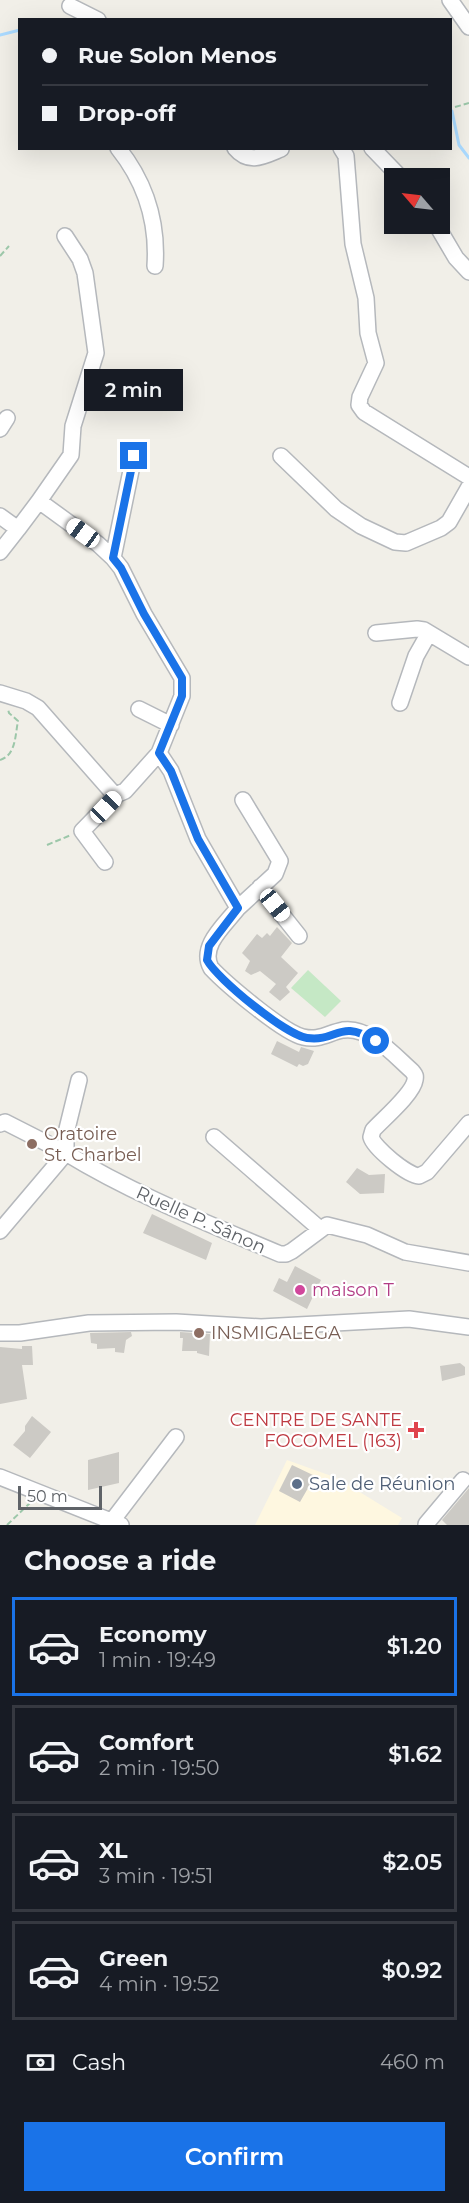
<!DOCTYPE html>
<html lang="en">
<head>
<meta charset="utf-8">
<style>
  :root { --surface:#171b24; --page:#20242c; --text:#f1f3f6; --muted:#9ea1a6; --line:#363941; --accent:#1a73e8 }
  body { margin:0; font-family:Montserrat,sans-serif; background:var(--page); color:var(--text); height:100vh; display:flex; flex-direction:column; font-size:22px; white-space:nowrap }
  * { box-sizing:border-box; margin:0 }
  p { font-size:20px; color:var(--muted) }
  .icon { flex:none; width:33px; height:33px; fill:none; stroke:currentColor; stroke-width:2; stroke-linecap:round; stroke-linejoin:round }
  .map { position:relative; height:1525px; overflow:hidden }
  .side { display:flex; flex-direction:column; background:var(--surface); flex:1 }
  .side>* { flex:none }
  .banner { position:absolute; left:18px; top:18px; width:434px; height:132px; border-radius:0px; box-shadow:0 6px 24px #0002; display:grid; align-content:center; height:132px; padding:0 24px; background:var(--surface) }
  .needle { width:39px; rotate:298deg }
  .controls { position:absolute; left:384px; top:168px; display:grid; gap:12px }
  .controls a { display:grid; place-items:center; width:66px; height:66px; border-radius:0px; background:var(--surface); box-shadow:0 6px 24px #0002; font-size:30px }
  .scale { position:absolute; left:18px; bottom:15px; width:84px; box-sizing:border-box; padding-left:6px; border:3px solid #5f6368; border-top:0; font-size:16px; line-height:21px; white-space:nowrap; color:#5f6368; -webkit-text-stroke:4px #fff; paint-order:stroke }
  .end { position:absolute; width:27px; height:27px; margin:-14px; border:8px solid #1a73e8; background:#fff; box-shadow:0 0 0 3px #fff }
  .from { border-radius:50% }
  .bubble { position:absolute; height:42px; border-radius:0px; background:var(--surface); box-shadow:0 6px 24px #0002; font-size:20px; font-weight:600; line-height:42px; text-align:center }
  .car { position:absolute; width:18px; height:36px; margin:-18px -9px; border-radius:8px; box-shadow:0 0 4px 2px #0007; background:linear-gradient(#fff 24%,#345 0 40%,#fff 0 76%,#345 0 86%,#fff 0) }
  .banner b { display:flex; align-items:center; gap:21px; height:57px; font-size:22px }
  .banner b+b { border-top:2px solid var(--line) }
  .banner i { width:15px; height:15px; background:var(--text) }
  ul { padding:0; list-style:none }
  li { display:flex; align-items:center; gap:18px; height:99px; margin:0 12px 9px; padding:0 12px; border:3px solid var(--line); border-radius:0px }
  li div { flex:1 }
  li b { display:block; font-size:22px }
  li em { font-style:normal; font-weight:600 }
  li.active { border-color:var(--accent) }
  li>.icon { width:54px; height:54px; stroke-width:1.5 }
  h2 { padding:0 24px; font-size:27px; line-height:72px }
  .pay { display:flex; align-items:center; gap:15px; height:66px; padding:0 24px; font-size:22px }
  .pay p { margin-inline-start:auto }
  .action { display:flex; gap:12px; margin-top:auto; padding:12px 24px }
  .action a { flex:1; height:69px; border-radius:0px; background:var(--accent); color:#fff; font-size:24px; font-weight:600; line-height:69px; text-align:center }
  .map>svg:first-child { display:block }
  .commercial { fill:#fef7e0 }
  .green { fill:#c5e8c5 }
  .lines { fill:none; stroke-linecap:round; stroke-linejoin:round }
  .stream { stroke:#aadaff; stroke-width:3 }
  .building { fill:#cccac5 }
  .minor-casing { stroke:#b5b8bc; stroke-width:18 }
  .path { stroke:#9cc7a9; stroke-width:2; stroke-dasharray:6 3; stroke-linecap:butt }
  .minor { stroke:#fff; stroke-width:15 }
  .route { stroke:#1a73e8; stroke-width:8 }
  .education-dot { fill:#8d6e63; stroke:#fff; stroke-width:2 }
  .hotel-dot { fill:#d1479c; stroke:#fff; stroke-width:2 }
  .health-dot { fill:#e0444e; stroke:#fff; stroke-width:2 }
  .service-dot { fill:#5c6f8a; stroke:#fff; stroke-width:2 }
  .labels { text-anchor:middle; stroke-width:4.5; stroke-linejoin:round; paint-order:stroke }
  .education-label { font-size:18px; fill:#785e54; stroke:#fff; text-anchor:start }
  .street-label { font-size:18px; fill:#5f6368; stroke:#fff }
  .hotel-label { font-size:18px; fill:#b23c85; stroke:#fff; text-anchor:start }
  .health-label { font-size:18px; fill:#be3a42; stroke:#fff; text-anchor:end }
  .service-label { font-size:18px; fill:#4e5e75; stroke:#fff; text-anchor:start }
</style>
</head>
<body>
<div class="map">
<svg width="469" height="1525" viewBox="0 0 469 1525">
  <rect width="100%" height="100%" fill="#f1efe8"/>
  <path class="commercial" d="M287,1460L337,1478L402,1518L398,1525H255Z"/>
  <path class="green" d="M308,970L341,1001L325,1017L291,988Z"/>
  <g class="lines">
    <path class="stream" d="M0,35L20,30
      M450,111H452L459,145L469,158"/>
  </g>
  <path class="building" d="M277,927L292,943L281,957L298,973L286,987L290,992L280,1001L269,992L276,984L260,971L251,975L245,971L250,961L242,953L257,934L262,938L267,933L270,936Z
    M277,1041L299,1052L301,1047L314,1051L308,1064L303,1066L299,1064L297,1067L271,1054Z
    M357,1168L369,1175L385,1174L384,1193L360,1194L346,1182Z
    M152,1214L212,1243L206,1260L143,1233Z
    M295,1266L321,1280L307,1309L273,1291L279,1278L287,1282Z
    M131,1332L132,1336L126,1340L124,1353L115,1352V1348L97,1349V1344L91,1343L90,1333Z
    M180,1332L210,1334L209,1356L197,1353V1351H182L183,1338H180Z
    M22,1346H32L33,1365H22L27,1399L0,1404V1347L22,1349Z
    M460,1363L465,1367V1375L442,1381L440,1366Z
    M32,1416L51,1432L30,1458L13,1445L25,1431V1426Z
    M119,1452V1483L88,1490V1460Z
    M292,1465L315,1476L300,1502L279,1491Z
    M469,1488V1525H447L442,1520Z"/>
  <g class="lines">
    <g class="minor-casing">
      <path id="minor" d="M450,0L469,27
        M70,6L98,20
        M118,148C146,183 158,222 155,266
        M235,148C249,165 264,156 281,149
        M341,148L346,156L353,244L366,298L368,333L376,363L360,397L359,405L364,412L469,477
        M372,148L401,178
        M436,224L456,258L469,272
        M0,429L7,418
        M281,456L336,509L361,526L395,542L406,543L441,528L449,522L469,487
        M39,501L71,455L73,426L96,353L85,273L80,259L65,236
        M0,516L18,529L39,501L98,544L113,558L121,568L144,614L182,678V696L159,753L125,791L118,794L82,831L105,862
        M0,552L18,529
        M113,558L134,456
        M376,633L417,629L424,630L469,657
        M0,693L26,701L38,708L112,792L118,794
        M400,703L416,656L429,633
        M139,709L171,725
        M159,753L171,771L198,839L238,908C225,925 199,946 211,968C226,984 284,1033 303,1037C319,1041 328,1033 343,1030C369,1026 394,1055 412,1071C415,1075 416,1075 415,1080C413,1094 383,1119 373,1130L371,1137C374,1148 407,1175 419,1176L427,1172L469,1123
        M260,887L299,936
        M238,908L275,874L280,861L243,800
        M0,1124L5,1122L66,1153V1133L79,1080
        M214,1137L320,1229
        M0,1231L66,1153C133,1194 207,1223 280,1254H286L292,1251L327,1225L367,1235L405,1252L469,1263
        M0,1333H20L89,1323L176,1322L261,1327L409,1319L469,1327
        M0,1477L121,1525
        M112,1521L176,1437
        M426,1524L463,1480"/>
    </g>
    <path class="path" d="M455,107L469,103
      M0,256L9,246
      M0,760C16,755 15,736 18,721L9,713L8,709
      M47,845L71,835
      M7,1525L31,1502"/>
    <use href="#minor" class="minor"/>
  </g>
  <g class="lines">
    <path class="route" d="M134,456L113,558L121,568L144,614L182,678V696L159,753L171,771L198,839L238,908L209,946L207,960C217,979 286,1035 307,1038C339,1042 338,1018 376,1041"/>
  </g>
  <g class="education-dot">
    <circle cx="32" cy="1144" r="6"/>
    <circle cx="199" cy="1333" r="6"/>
  </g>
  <circle class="hotel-dot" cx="300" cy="1290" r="6"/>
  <path class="health-dot" d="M413 1421h6v6h6v6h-6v6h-6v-6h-6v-6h6z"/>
  <circle class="service-dot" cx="297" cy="1484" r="6"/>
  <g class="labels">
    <g class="education-label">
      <text x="44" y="1140">Oratoire<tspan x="44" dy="21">St. Charbel</tspan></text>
      <text x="211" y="1339">INSMIGALEGA</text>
    </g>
    <g class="street-label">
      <text transform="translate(201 1220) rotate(24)" y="6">Ruelle P. Sânon</text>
    </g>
    <g class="hotel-label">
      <text x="312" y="1296">maison T</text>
    </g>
    <g class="health-label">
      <text x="402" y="1426">CENTRE DE SANTE<tspan x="402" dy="21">FOCOMEL (163)</tspan></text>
    </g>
    <g class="service-label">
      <text x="309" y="1490">Sale de Réunion</text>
    </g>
  </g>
</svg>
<div class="controls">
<a><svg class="needle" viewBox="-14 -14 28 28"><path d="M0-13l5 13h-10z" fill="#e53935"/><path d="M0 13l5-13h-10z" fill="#9ea1a6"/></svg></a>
</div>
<div class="scale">50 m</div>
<i class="end from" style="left:376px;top:1041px"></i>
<i class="end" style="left:134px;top:456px"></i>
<div class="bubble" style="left:84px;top:369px;width:99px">2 min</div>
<i class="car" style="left:83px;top:533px;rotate:306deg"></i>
<i class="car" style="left:106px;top:807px;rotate:44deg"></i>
<i class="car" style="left:275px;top:905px;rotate:141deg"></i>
<div class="banner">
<b><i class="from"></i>Rue Solon Menos</b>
<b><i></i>Drop-off</b>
</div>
</div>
<section class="side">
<h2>Choose a ride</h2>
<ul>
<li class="active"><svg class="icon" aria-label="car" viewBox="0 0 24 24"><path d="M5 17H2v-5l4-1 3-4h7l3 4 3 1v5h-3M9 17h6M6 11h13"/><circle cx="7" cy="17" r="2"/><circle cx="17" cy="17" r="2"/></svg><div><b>Economy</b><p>1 min · 19:49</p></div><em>$1.20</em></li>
<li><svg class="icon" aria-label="car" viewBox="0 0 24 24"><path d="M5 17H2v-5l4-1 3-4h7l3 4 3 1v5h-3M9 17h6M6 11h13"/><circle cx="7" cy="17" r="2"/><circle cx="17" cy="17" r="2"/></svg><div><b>Comfort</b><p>2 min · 19:50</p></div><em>$1.62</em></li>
<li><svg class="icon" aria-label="car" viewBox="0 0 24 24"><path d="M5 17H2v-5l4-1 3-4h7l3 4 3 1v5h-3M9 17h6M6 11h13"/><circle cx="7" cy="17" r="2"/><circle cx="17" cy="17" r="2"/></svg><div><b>XL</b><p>3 min · 19:51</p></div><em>$2.05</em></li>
<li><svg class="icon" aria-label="car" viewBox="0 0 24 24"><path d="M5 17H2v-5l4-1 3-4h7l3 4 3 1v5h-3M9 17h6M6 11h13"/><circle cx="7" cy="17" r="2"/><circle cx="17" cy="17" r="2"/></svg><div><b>Green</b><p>4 min · 19:52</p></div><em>$0.92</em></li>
</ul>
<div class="pay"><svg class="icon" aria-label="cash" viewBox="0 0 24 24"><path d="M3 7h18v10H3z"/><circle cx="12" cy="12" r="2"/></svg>Cash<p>460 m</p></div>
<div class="action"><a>Confirm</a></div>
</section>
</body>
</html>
